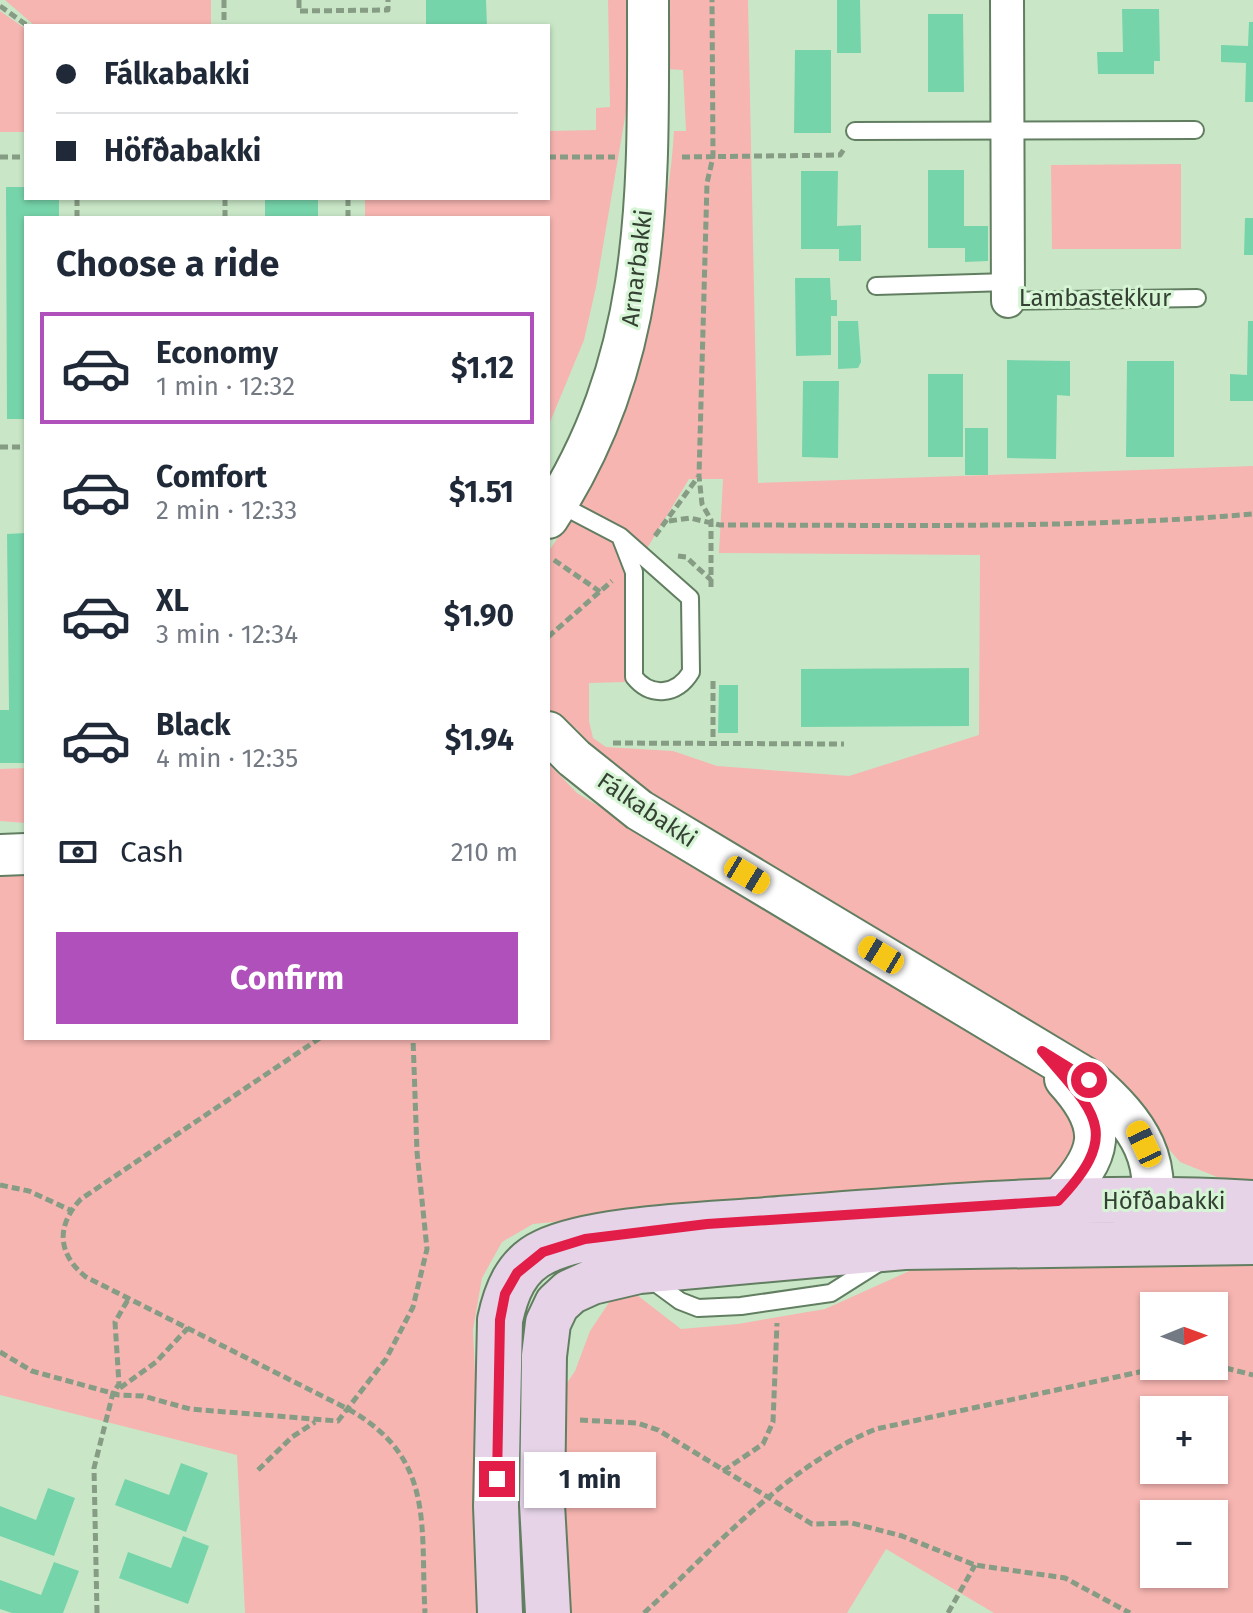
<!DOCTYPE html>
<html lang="en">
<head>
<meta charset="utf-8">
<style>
  :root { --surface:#fff; --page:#f2f2f3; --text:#1f2937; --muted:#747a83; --line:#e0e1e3; --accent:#b051bb }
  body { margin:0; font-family:"Fira Sans",sans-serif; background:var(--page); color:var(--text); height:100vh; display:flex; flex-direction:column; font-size:30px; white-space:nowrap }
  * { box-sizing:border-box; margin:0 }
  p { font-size:26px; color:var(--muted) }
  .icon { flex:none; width:44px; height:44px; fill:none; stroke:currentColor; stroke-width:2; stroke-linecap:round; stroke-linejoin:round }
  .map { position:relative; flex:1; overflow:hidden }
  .panel { position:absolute; left:24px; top:216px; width:526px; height:824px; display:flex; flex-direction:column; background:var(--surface); border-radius:0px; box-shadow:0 2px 6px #0004 }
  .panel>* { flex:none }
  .banner { position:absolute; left:24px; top:24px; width:526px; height:176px; border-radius:0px; box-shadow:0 2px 6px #0004; display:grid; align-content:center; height:176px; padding:0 32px; background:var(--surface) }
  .needle { width:52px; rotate:89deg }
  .controls { position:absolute; left:1140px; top:1292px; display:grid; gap:16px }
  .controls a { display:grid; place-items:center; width:88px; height:88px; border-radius:0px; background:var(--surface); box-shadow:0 2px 6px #0004; font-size:40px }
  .end { position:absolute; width:36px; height:36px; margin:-18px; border:10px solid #e11d48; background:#fff; box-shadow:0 0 0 4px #fff }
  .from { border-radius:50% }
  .bubble { position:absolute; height:56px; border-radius:0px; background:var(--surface); box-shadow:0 2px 6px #0004; font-size:26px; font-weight:700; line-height:56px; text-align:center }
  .car { position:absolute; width:24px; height:48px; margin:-24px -12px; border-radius:10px; box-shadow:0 0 6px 2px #0007; background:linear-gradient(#f5c518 24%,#345 0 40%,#f5c518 0 76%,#345 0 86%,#f5c518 0) }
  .banner b { display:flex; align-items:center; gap:28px; height:76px; font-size:30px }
  .banner b+b { border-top:2px solid var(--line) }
  .banner i { width:20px; height:20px; background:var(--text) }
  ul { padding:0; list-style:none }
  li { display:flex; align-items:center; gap:24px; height:112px; margin:0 16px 12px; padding:0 16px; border:4px solid transparent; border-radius:0px }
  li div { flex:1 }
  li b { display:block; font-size:30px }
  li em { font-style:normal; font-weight:700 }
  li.current { border-color:var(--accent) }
  li>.icon { width:72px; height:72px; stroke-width:1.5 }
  h2 { padding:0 32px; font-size:36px; line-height:96px }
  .pay { display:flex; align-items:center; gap:20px; height:88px; padding:0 32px; font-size:30px }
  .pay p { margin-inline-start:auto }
  .cta { display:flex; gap:16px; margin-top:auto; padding:16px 32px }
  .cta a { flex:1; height:92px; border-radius:0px; background:var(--accent); color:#fff; font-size:32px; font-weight:700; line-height:92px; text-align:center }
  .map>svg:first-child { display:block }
  .green { fill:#f6b5b1; fill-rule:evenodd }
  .building { fill:#76d4aa }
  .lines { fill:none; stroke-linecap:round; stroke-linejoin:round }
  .service-casing { stroke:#627e61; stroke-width:20 }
  .minor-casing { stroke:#627e61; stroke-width:36 }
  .tertiary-casing { stroke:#627e61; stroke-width:44 }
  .secondary-casing { stroke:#627e61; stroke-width:48 }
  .path { stroke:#869c84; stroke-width:5; stroke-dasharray:8 4; stroke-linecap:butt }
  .service { stroke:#fff; stroke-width:16 }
  .minor { stroke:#fff; stroke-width:32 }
  .tertiary { stroke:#fff; stroke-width:40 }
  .secondary { stroke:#e6d3e8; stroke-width:44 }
  .route { stroke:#e11d48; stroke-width:10 }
  .labels { text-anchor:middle; stroke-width:6; stroke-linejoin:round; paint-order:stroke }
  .street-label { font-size:24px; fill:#344033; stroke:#d6f5d4 }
</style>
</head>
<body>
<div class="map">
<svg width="1253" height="1613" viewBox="0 0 1253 1613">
  <rect width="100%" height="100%" fill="#c9e7c7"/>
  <path class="green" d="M5,0H211V26H35Z
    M608,0H630L629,94L596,287L584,340L548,427V218H365V198H548V131L596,130V108L610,107Z
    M666,0H748L758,483L1253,466V1183L1217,1177L1180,1162L1153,1131L1132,1094L1060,1039L646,803L593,756L576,728L570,732L548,710V552C580,510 593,455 609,405C640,312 668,231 674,131H686L683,70L666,69ZM689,479H723L719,553L980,555L979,735L849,776L717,766L673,751L606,747L593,738L589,721V683L625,682V585Z
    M0,11L26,29V132H0Z
    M1181,164V249H1052L1051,165Z
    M548,763L577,793L1047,1077L1081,1129L1063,1175L1044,1179L847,1193L533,1224L502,1242L482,1278L473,1330L486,1613H245L237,1455L0,1395V872L26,867V1038H548Z
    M26,768V823L0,821V769Z
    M1185,1263L1253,1265V1613H994L886,1549L847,1613H566V1468L543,1419L575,1371L590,1331L612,1298L637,1295L681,1329L738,1324L825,1309L916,1268ZM1154,1306H1214V1366H1154ZM1154,1410H1214V1470H1154ZM1154,1514H1214V1574H1154Z"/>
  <path class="building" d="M426,0H486L487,26H426Z
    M837,0H860L861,53H837Z
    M1122,9H1159L1160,61H1154V74H1098L1097,52H1123Z
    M928,14H963L964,92H928Z
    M1249,22H1253V102H1245L1246,63L1221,62V45L1248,46Z
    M795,50H831V133H794Z
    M928,170H964V226H988V261L965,262V248H928Z
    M801,171H838L837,226L861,225V261H839V249H801Z
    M6,187H26V198H59V218H26V419H7Z
    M265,198H318V218H265Z
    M1245,218H1253V255H1244Z
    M795,278H830L831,300H837V316H831V355L796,356Z
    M838,321H858L861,362L858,368L838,369Z
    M1248,321H1253V401H1230V374L1247,375Z
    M1007,360L1070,361V396L1057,395L1056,459L1007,458Z
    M1127,361H1174V457H1126Z
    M928,374H963V457H928Z
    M803,381H839L838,458L802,457Z
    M965,428H988V475H965Z
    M26,533V763H0V710H9L7,534Z
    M969,668V726L801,727V669Z
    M719,685H738V733H718Z
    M181,1463L208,1473L186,1532L115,1505L125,1479L169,1495Z
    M48,1488L75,1498L54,1556L0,1536V1506L36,1520Z
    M183,1536L209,1546L188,1604L119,1578L128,1552L171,1568Z
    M54,1562L79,1571L63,1613H12L0,1609V1580L41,1595Z"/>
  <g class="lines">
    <g class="service-casing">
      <path id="service" d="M855,131L1195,130
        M876,286L1008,282
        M1008,301L1197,298
        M557,503L620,536L634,572V677C651,698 677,695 691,672L690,598L620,536
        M650,1279L680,1301L698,1308L741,1306L831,1293L880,1262"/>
    </g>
    <g class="minor-casing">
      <path id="minor" d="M1007,0L1008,301"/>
    </g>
    <g class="tertiary-casing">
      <path id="tertiary" d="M548,518C655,354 648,188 648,0
        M548,732L574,758L639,810L1089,1080C1138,1123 1168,1163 1145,1231
        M0,855L26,854
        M1058,1201C1102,1155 1110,1128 1065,1079"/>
    </g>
    <g class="secondary-casing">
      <path id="secondary" d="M500,1613L496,1506L500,1320C506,1292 516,1265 544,1252C590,1229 701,1225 754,1221C920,1208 1087,1193 1253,1203
        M548,1613L542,1504L544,1356L548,1323L557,1304L570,1292L592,1282L639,1271L904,1247L1253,1242"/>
    </g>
    <path class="path" d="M224,0V26
      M299,0V11L388,10V0
      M0,6L28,26
      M0,157H26
      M548,157H615
      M682,157L840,155L844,149
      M77,198V218
      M348,198V218
      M225,218V198
      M0,447H26
      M669,521L690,518L720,525C898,525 1076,529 1253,514
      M655,536L698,477
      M678,556L686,557L711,580
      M554,560L602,593
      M711,587V520L702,504L699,476L707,183L713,157L712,0
      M548,637L612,581
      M713,681V744
      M613,743L844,744
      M320,1038L81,1199C56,1225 57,1254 86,1277L348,1409C436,1458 420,1525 425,1613
      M0,1185L29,1191L70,1210
      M0,1352L32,1371L119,1395L143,1396L190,1409L338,1421L386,1359L413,1307L427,1249L417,1152L413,1038
      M1214,1365L1253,1375
      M120,1388L156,1362L188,1328
      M580,1420L637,1423L658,1430L812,1524L852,1523L902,1536L975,1565L1065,1578L1130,1613
      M258,1470L292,1437L315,1422
      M723,1471L763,1444L773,1422L777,1323
      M97,1613L94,1468L113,1393L119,1384L115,1322L129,1298
      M644,1613C714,1549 787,1465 876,1429L1167,1366
      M948,1613L975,1565"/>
    <use href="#service" class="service"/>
    <use href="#minor" class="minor"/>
    <use href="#tertiary" class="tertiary"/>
    <use href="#secondary" class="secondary"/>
  </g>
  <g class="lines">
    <path class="route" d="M497,1479L500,1320L505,1294L517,1273L543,1252L585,1239L707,1224L1058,1201C1124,1132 1094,1112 1042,1051L1089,1080"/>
  </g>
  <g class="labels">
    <g class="street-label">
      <text transform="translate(637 268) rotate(-83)" y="8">Arnarbakki</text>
      <text x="1095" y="306">Lambastekkur</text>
      <text transform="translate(647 810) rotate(34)" y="8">Fálkabakki</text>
      <text x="1164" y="1209">Höfðabakki</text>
    </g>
  </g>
</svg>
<div class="controls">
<a><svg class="needle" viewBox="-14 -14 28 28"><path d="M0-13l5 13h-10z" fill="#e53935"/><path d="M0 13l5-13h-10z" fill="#747a83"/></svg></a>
<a>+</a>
<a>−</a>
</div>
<i class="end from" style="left:1089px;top:1080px"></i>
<i class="end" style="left:497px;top:1479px"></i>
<div class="bubble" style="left:524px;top:1452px;width:132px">1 min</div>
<i class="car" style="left:747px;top:875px;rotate:121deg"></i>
<i class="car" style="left:881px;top:955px;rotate:301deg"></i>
<i class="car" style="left:1144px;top:1144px;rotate:335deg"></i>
<div class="banner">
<b><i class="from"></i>Fálkabakki</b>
<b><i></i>Höfðabakki</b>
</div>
<section class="panel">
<h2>Choose a ride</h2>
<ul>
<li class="current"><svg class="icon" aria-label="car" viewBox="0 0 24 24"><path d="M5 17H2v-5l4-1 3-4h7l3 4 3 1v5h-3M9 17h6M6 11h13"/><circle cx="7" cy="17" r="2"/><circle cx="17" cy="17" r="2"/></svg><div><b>Economy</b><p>1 min · 12:32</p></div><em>$1.12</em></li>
<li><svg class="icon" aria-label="car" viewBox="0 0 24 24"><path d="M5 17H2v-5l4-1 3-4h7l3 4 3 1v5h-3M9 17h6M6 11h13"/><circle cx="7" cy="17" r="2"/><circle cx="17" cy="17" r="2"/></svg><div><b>Comfort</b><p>2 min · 12:33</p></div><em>$1.51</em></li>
<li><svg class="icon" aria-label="car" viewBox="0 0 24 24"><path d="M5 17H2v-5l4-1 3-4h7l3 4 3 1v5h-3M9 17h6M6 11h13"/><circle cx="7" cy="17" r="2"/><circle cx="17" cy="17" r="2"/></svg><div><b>XL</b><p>3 min · 12:34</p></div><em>$1.90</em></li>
<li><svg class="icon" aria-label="car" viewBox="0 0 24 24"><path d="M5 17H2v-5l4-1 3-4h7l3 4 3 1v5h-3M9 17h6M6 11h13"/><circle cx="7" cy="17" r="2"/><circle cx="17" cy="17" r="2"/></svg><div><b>Black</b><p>4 min · 12:35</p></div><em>$1.94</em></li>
</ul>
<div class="pay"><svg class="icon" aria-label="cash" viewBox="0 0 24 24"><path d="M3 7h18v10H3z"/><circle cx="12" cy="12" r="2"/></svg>Cash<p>210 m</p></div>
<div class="cta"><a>Confirm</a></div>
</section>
</div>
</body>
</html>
